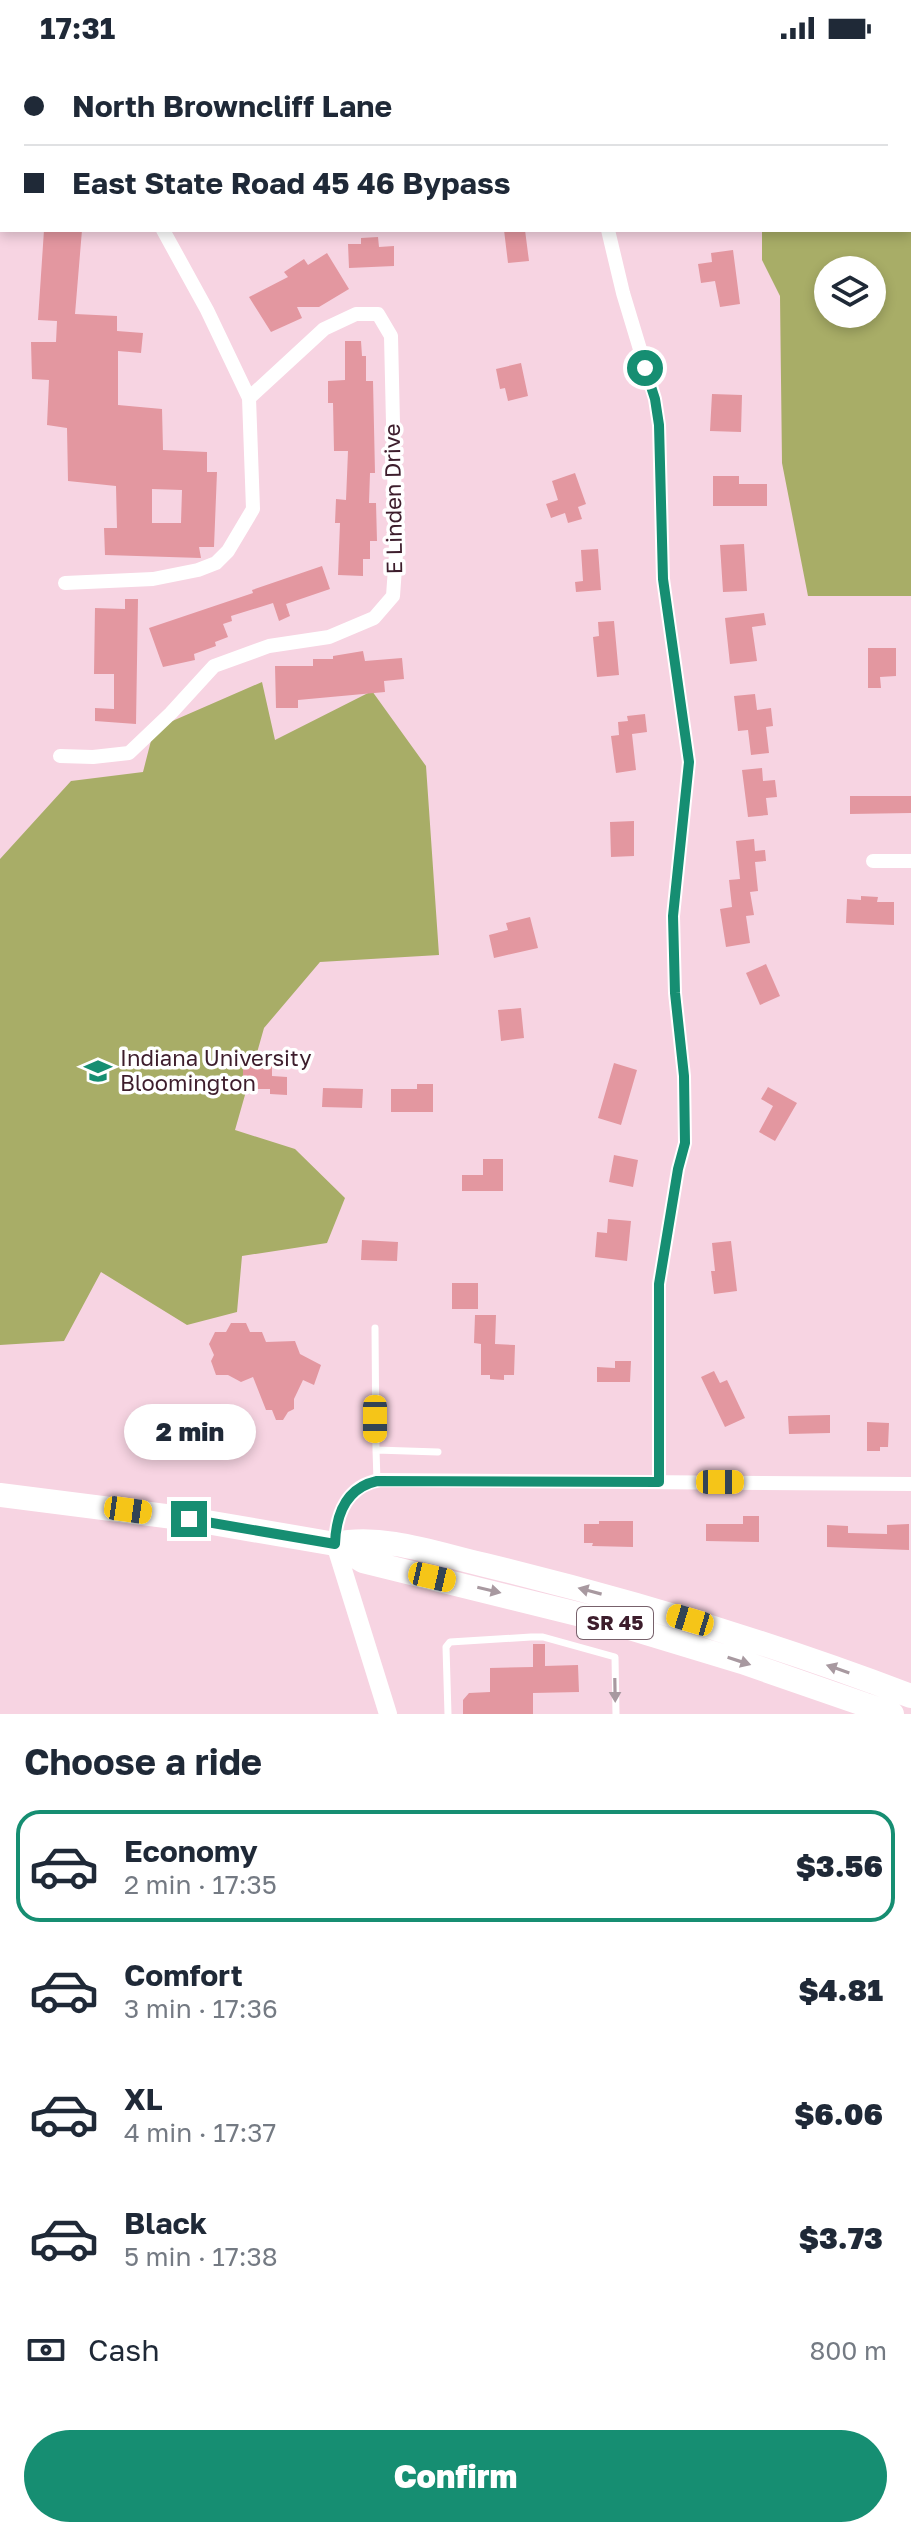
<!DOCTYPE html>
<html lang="en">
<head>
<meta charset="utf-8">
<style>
  :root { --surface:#fff; --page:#f6f6f7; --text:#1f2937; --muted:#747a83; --line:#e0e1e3; --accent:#168e72 }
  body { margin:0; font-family:"Golos Text",sans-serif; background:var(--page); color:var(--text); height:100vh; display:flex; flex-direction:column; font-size:30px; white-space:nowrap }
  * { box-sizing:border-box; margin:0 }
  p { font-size:26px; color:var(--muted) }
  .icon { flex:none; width:44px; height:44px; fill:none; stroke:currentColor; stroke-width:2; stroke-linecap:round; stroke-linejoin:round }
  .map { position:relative; height:1658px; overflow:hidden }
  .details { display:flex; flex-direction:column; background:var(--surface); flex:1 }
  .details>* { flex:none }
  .banner { position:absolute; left:0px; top:0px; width:912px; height:176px; box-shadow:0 4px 12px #0003; display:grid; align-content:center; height:176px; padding:0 24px; background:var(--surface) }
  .controls { position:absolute; left:814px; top:200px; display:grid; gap:16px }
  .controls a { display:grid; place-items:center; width:72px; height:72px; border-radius:50%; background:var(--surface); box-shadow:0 4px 12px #0003; font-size:40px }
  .end { position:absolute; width:36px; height:36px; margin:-18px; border:10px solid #168e72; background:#fff; box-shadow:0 0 0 4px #fff }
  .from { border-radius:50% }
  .bubble { position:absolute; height:56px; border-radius:28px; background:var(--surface); box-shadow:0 4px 12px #0003; font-size:26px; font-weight:800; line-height:56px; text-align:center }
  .car { position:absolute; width:24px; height:48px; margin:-24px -12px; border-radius:10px; box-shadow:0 0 6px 2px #0007; background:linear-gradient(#f5c518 24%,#345 0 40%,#f5c518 0 76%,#345 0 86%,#f5c518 0) }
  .banner b { display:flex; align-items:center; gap:28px; height:76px; font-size:30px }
  .banner b+b { border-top:2px solid var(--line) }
  .banner i { width:20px; height:20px; background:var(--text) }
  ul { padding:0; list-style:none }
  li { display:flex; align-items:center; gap:24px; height:112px; margin:0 16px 12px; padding:0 8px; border:4px solid transparent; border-radius:24px }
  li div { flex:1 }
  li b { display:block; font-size:30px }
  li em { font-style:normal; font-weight:800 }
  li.current { border-color:var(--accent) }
  li>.icon { width:72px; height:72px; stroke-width:1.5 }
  h2 { padding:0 24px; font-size:36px; line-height:96px }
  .pay { display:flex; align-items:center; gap:20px; height:88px; padding:0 24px; font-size:30px }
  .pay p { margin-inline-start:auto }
  .button { display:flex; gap:16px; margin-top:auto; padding:16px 24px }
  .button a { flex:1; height:92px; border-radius:48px; background:var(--accent); color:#fff; font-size:32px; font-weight:800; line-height:92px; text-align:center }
  .status { display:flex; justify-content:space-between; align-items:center; height:56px; padding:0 40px; background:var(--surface); direction:ltr }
  .status svg { height:22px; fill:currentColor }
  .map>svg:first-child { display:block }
  .forest { fill:#a8ad67; fill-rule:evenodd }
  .building { fill:#e397a0; fill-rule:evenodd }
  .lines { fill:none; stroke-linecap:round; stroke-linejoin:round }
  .lane { stroke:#fff; stroke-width:7 }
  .street { stroke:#fff; stroke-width:14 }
  .secondary { stroke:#fff; stroke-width:18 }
  .highway { stroke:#fff; stroke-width:24 }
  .oneway { fill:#a899a0 }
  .route { stroke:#168e72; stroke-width:10 }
  .labels { text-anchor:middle; stroke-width:7; stroke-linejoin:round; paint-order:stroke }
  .shield { fill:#fff; stroke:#77616b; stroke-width:2 }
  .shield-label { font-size:20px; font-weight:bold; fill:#3d1d2c }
  .street-label { font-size:22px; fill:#3d1d2c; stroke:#fff }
  .poi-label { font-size:22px; fill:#3d1d2c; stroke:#fff; text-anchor:start }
</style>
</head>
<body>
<div class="status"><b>17:31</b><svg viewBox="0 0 49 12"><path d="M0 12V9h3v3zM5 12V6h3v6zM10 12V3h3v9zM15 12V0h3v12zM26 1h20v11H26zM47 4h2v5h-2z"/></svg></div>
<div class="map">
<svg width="911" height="1658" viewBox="0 0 911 1658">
  <rect width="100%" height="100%" fill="#f7d4e2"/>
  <path class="forest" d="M760,0H911V540H808L782,407L780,240L762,204V174H910V2ZM828,214H872V258H828Z
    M262,626L275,684L372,635L426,710L439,899L320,906L264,972L235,1074L295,1093L345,1142L327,1187L242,1200L237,1256L187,1269L101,1216L64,1285L0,1289V803L71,725L143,716L154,673Z"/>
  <path class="building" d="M44,174H82L75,258L117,260V275L143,277L141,297L118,295V349L162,353L163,394L207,396V416H217L214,491H199L201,502L105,499L104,472H117L116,430L68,425L67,372L47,369L49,324L32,323L31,286H56L57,265L38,264ZM152,433L182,434L181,467H152Z
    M504,174H525L529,205L508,207Z
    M378,181L379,191L394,190V210L349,212L348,188H361V182Z
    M733,194L740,248L720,251L715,225L701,227L698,208L712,206L711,197Z
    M327,197L349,233L319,251H297L302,262L271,276L249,241L288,221L284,216L304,203L308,209Z
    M345,285H361L362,300H366V325H373L375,417H370L369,447H376L377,485H370V503H363V520L338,519L340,467H335L336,443L346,444L348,395H334L333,347H328V325L345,324Z
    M521,307L528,340L508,345L505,332L500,333L496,313Z
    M712,338L742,339L741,376L710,375Z
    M575,417L586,448L578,451L582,463L568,467L565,457L551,462L546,448L558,444L552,425Z
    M713,420H739V428H767V450H713Z
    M744,488L747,535L723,536L720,489Z
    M598,493L601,534L576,536L575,526L583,525L581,494Z
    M322,510L330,533L286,548L290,560L279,565L273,547L231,560L232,565L223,568L228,581L215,586L216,590L194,598L195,604L163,611L149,572L253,537L252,534Z
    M125,543H138L136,668L95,665V652L114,653V618H94L95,552L125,553Z
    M764,557L766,569L752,571L757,605L730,608L725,562Z
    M614,565L619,619L597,621L593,581L599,580L598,566Z
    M868,592H896V620L880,621L881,632H868Z
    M363,595L365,605L402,602L404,623L384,625L385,636L298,644V652H276L275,610H313V603H333V600Z
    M755,638L757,654L771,652L773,670L766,671L769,697L751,699L748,674L738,675L734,640Z
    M645,658L647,676L632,678L636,714L616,717L611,680L619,679L618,666L628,665L627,660Z
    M762,712L763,725L775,724L777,741L766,742L768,759L748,761L742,714Z
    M850,740H911V757L850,758Z
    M634,765V800L611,801L610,766Z
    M754,783L755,795L765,794L766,805L755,806L758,835L750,836L754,859L746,860L750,887L726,891L720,853L732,851L729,824L740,823L736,785Z
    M861,840L878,841L877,846H894V869L846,867L847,843L861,844Z
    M530,861L538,892L494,902L489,879L508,874L506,867Z
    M766,908L780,940L760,949L746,917Z
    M521,952L524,982L501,985L498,954Z
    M614,1007L637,1014L621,1069L598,1062Z
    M243,1010H272V1020L287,1021V1039L270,1038V1033H256V1028H243Z
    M417,1028H433V1056H391V1033H417Z
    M768,1031L797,1047L775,1085L759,1076L773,1050L761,1043Z
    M323,1032L363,1033L362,1052L322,1051Z
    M614,1099L638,1104L633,1131L609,1126Z
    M483,1103H503V1135H462V1119H483Z
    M608,1163L631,1165L627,1205L595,1201L597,1176L607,1177Z
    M362,1184L398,1186L397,1205L361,1204Z
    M731,1185L737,1235L714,1238L711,1215H715L712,1187Z
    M452,1227H478V1253H452Z
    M475,1259H496L495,1288L515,1289L514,1319H504V1324L490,1323V1319H481V1288L474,1287Z
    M231,1267H246L250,1276H262L266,1286L295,1285L300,1298L321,1309L314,1329L303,1324L294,1343V1353L288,1356L283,1364H276L272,1354H266L253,1321L241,1326L228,1319H216L211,1305L214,1299L209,1288L215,1276H226Z
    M615,1305H631L630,1326H597V1311L615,1312Z
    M714,1315L720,1327L727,1324L745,1362L725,1371L701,1321Z
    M830,1359V1377L789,1378L788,1360Z
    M867,1366L889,1367L888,1391H880V1395H867Z
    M743,1460H759V1486L706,1485V1468H743Z
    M599,1465H633V1491L592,1490L593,1487H584V1468H599Z
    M909,1468V1494L827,1491V1469L848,1470V1477L887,1478V1469Z
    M533,1588H545V1610L578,1609L579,1636L533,1637V1658H463V1644L469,1637L490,1636V1612L533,1611Z"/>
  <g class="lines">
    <path class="lane" d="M375,1272L376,1394
      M377,1425L376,1394L438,1396
      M448,1658L446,1591L450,1586L531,1581H543L615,1601L616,1658"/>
    <path class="street" d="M10,0L11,2
      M195,0L197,2
      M387,0V2
      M569,0L570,2
      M151,2L154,0
      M608,174L623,237L655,343L659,369L663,523L689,706L673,860L675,937L684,1020L685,1087L678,1113L659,1228V1426
      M65,527L153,523L198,514L216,507L228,495L253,453L249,342L207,254L163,174
      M60,700L93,701L129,697L171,657L214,610L269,590L329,581L374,562L393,540L396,498L391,280L378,258H356L324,273L249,342
      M873,805H911
      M335,1488C336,1457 347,1430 380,1424L911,1428"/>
    <path class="secondary" d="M335,1488L388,1658"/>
    <path class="highway" d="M0,1439L189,1463L335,1488C384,1478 437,1498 485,1509C629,1544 772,1587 911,1640
      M335,1488L363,1505L610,1566L742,1606L892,1658"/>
  </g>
  <defs><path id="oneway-solid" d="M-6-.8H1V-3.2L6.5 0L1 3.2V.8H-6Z" transform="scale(2)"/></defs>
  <g class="oneway">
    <use href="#oneway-solid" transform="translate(489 1534) rotate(13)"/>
    <use href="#oneway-solid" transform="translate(590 1535) rotate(-165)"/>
    <use href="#oneway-solid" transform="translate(739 1605) rotate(18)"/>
    <use href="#oneway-solid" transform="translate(838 1613) rotate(-161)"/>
    <use href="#oneway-solid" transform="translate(615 1634) rotate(89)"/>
  </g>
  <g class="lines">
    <path class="route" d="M189,1463L335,1488C336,1458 346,1432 377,1425L659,1426V1228L678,1113L685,1087L684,1020L675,937L673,860L689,706L663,523L659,369L655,343L645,312"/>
  </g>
  <defs>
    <g id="university-bare" transform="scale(2.16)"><path d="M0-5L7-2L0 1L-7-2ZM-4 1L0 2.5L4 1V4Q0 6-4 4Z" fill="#168e72" stroke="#fff" stroke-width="2.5" paint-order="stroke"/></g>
  </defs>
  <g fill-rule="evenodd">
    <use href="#university-bare" x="98" y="1015"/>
  </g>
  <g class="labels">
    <rect class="shield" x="577" y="1551" width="76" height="32" rx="6"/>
    <g class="shield-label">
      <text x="615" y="1574">SR 45</text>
    </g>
    <g class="street-label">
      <text transform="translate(393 443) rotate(-91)" y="8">E Linden Drive</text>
    </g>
    <g class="poi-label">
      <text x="120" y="1010">Indiana University<tspan x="120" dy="25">Bloomington</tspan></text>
    </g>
  </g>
</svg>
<div class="controls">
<a><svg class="icon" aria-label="layers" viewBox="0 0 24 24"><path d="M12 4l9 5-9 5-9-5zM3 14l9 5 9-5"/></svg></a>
</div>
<i class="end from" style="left:645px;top:312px"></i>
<i class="end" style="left:189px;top:1463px"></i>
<div class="bubble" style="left:124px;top:1348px;width:132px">2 min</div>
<i class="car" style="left:375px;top:1363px;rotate:180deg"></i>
<i class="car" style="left:720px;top:1426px;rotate:90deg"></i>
<i class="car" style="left:128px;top:1454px;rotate:98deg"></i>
<i class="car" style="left:432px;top:1521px;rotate:103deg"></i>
<i class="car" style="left:690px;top:1564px;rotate:287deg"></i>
<div class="banner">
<b><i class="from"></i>North Browncliff Lane</b>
<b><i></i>East State Road 45 46 Bypass</b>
</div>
</div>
<section class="details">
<h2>Choose a ride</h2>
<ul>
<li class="current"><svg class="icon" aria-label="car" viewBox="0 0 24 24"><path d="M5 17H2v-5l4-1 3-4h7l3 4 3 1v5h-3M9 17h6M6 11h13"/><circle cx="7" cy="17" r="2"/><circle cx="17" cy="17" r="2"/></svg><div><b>Economy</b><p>2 min · 17:35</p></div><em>$3.56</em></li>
<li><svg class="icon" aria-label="car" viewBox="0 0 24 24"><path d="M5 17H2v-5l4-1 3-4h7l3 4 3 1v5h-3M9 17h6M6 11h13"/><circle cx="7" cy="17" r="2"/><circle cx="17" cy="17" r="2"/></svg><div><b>Comfort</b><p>3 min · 17:36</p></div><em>$4.81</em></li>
<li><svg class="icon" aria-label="car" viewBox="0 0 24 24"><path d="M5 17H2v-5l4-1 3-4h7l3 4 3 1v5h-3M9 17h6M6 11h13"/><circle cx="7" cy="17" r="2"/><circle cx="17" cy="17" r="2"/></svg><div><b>XL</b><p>4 min · 17:37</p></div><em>$6.06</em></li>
<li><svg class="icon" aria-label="car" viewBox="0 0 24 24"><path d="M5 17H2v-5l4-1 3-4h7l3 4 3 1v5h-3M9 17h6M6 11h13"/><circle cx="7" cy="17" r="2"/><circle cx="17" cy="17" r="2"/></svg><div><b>Black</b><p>5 min · 17:38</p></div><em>$3.73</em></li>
</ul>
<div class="pay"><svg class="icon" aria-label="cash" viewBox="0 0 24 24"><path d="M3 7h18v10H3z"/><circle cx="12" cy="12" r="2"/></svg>Cash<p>800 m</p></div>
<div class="button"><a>Confirm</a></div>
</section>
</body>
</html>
